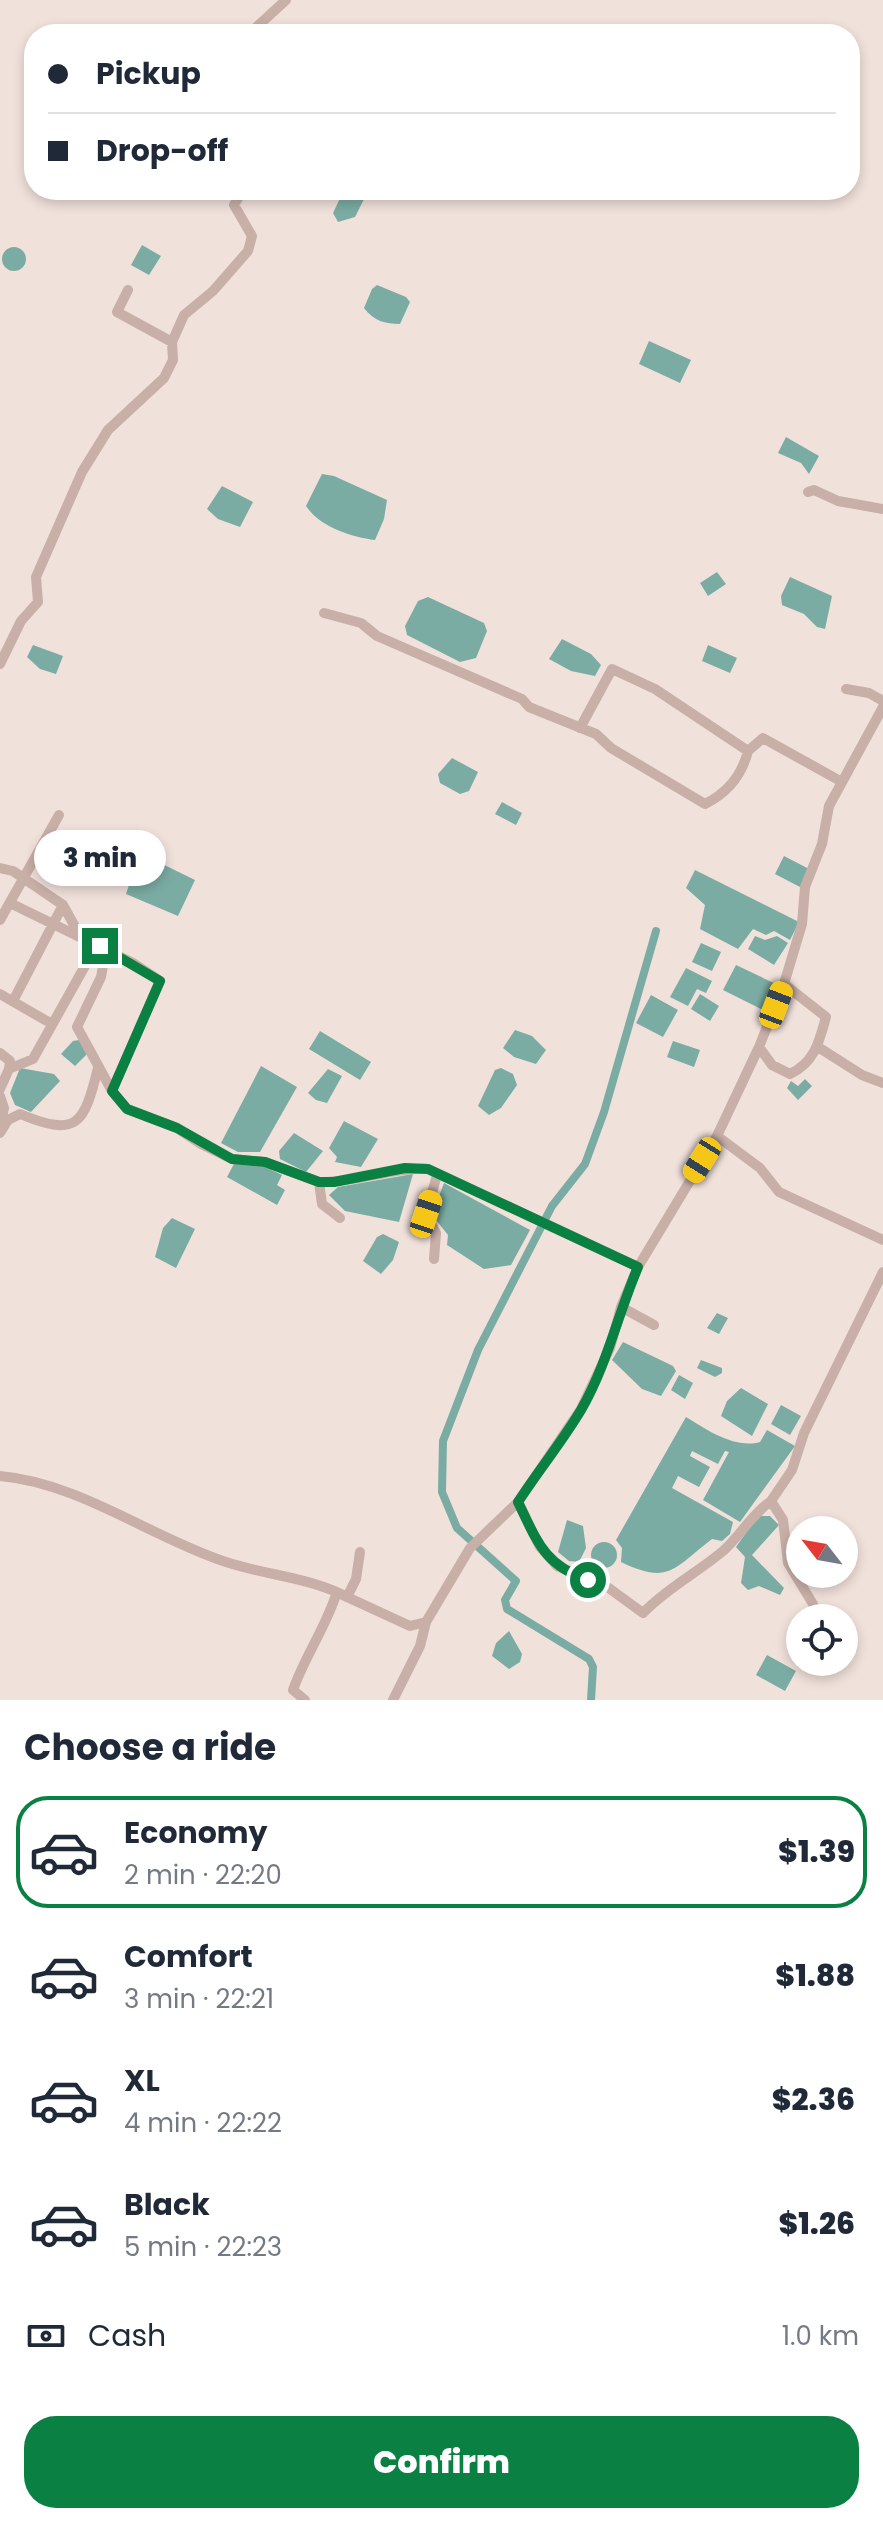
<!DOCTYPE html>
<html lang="en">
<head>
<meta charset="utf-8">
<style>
  :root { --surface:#fff; --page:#f6f6f7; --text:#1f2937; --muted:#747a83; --line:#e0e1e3; --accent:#0b8043 }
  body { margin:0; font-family:Poppins,sans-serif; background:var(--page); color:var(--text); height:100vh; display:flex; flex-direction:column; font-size:30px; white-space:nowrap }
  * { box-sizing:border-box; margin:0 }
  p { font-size:26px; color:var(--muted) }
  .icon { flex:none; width:44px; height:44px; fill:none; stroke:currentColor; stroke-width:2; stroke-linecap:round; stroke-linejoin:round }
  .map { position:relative; height:1700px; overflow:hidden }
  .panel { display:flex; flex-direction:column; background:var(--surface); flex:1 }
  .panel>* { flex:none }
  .guide { position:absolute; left:24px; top:24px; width:836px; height:176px; border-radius:32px; box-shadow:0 4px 12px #0003; display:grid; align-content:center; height:176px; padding:0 24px; background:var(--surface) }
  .needle { width:52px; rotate:301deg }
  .fabs { position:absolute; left:786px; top:1516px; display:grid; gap:16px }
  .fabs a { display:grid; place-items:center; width:72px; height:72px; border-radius:50%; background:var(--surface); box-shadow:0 4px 12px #0003; font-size:40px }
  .end { position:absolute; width:36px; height:36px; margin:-18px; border:10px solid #0b8043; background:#fff; box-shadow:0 0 0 4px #fff }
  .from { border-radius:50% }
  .bubble { position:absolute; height:56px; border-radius:28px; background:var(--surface); box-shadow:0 4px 12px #0003; font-size:26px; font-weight:800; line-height:56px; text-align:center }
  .car { position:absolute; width:24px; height:48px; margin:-24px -12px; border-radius:10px; box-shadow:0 0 6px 2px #0007; background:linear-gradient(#f5c518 24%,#345 0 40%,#f5c518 0 76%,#345 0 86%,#f5c518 0) }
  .guide b { display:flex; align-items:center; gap:28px; height:76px; font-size:30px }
  .guide b+b { border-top:2px solid var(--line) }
  .guide i { width:20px; height:20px; background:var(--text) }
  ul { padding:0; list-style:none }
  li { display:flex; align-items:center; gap:24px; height:112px; margin:0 16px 12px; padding:0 8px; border:4px solid transparent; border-radius:32px }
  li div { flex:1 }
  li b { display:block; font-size:30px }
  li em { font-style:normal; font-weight:800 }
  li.selected { border-color:var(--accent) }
  li>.icon { width:72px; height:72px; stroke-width:1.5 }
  h2 { padding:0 24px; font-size:36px; line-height:96px }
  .pay { display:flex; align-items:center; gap:20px; height:88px; padding:0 24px; font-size:30px }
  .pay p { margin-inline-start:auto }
  .primary-button { display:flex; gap:16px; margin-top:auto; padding:16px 24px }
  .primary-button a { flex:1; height:92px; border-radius:32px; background:var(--accent); color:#fff; font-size:32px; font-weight:800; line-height:92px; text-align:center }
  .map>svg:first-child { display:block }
  .water { fill:#7baca3 }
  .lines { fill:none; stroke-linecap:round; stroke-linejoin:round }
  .canal { stroke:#7baca3; stroke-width:8 }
  .minor { stroke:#c8afa8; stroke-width:10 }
  .route { stroke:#0b8043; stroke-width:10 }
</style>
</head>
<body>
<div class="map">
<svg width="883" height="1700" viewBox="0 0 883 1700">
  <rect width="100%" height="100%" fill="#f1e1db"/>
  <path class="water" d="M344,190H358L365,197L355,217L338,222L333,213Z
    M142,245L161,256L149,275L131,265Z
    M2 259a12 12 0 1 1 24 0a12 12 0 1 1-24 0Z
    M377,285L406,297L410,302L400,324C385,324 374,321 364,308L372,289Z
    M649,341L691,360L680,383L639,364Z
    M786,437L819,456L809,474L801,463L778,453Z
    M322,474L334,476L387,500L384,519L375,540C351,537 320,527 306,506Z
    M222,486L253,502L240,527L218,519L207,509Z
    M717,572L726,584L708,596L700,583Z
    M790,577L832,596L825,629L817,627L804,614L782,605L781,596Z
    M428,597L484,623L487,631L476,658L460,662L407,635L405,626L418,601Z
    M562,639L591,654L601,665L595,676L571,671L549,659Z
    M33,645L63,656L56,674L40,669L27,657Z
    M708,645L737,658L730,673L702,661Z
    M452,758L478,772L469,791L460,794L440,783L438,774Z
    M502,802L522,813L516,825L495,814Z
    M140,853L195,880L178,916L126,894Z
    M784,856L809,869L800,887L775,874Z
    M695,870L799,922L790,940L774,931L766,935L753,929L738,949L700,929L705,905L686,888Z
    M755,936L765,940L777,936L788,943L774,965L748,949Z
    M701,943L721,952L712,971L692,962Z
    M736,965L778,985L765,1011L723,990Z
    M686,968L712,981L706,993L697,989L688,1006L670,997Z
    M700,994L719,1006L710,1021L691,1009Z
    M651,995L678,1010L663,1037L636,1023Z
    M515,1030L532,1036L546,1050L536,1064L514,1057L503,1048Z
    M320,1031L371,1062L360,1080L309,1049Z
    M79,1040L87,1054L75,1066L61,1054L73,1041Z
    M673,1041L700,1050L694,1067L667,1057Z
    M261,1066L297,1087L260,1152H238L221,1143Z
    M20,1068L54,1074L60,1081L31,1112L15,1105L10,1093Z
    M501,1068L513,1074L517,1085L501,1108L489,1115L478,1106L495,1070Z
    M328,1069L342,1076L327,1103L316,1100L308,1093Z
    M805,1079L812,1086L798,1100L787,1088L791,1081L798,1086Z
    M344,1121L378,1139L361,1167L335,1162L337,1157L329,1148Z
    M294,1133L323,1151L306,1172L280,1159L279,1151Z
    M235,1162L265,1167L282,1175L277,1185L285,1190L277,1205L227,1177Z
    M413,1174L399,1222L345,1211L329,1195L338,1187Z
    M444,1183L530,1230L511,1265L484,1269L447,1245L448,1235L432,1215Z
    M172,1218L195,1229L176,1268L155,1257L163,1228Z
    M383,1234L399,1242L393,1260L381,1274L363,1261L377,1237Z
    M717,1313L728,1318L719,1334L707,1328Z
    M623,1342L673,1366L676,1371L661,1396L642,1389L612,1360Z
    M701,1360L722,1368V1373L715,1377L697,1368Z
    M679,1375L693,1383L685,1399L671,1390Z
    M741,1388L768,1404L752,1436L721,1416L727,1401Z
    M781,1405L801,1416L790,1435L771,1424Z
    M686,1417C707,1430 735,1449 760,1442L767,1430L795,1446L740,1522L703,1500L729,1452L725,1451L718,1464L692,1451L690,1456L710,1467L699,1487L678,1476L672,1488L733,1522L730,1534L722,1541L712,1539C673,1569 669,1585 621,1562L622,1548L616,1540Z
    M758,1516H770L779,1525L752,1555L784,1588L780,1595L759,1586L748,1590L741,1583L745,1557L736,1547Z
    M567,1520L583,1526L586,1548L579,1562L569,1561L558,1552Z
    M591 1555a13 13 0 1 1 26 0a13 13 0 1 1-26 0Z
    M509,1631L522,1654L520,1662L509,1669L492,1656L496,1643Z
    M767,1655L796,1671L785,1691L756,1675Z"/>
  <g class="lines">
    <path class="canal" d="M591,1700L593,1667L589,1659L507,1609L505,1600L516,1581L457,1528L442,1492L443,1441L478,1350L535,1239L552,1206L585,1164L604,1112L656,931"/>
    <path class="minor" d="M249,34L286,0
      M128,290L117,312L172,342
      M808,492L814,490L838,501L883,509
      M324,613L361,623L377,636L522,699L529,707L596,734L611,748L705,804C727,793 742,775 748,751
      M0,664L21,621L38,602L36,577L82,472L108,430L164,378L173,360L172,342L184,315L213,291L248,251L252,236L234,205L243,190
      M846,689L869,693L883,701
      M580,728L612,669L655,689L748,751L763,738L842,782
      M0,868L13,871L63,905L79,934L104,960L101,977L77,1027L112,1091L127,1109L177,1128L201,1144L232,1159L265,1162L319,1182L322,1204L340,1218
      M10,903L133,963L160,981L112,1091
      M0,920L59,815
      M0,994L52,1024
      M13,1001L63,905
      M759,1047L772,1065L790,1074C815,1062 819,1042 826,1017L784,984
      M818,1047L862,1075L883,1083
      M0,1053L10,1061L9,1069
      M0,1089L9,1069L33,1059L95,948
      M0,1096L4,1108L0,1126
      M0,1133L8,1120L20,1114C78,1138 84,1124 98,1068
      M717,1136L760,1168L779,1192L883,1240
      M319,1182C356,1183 391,1167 428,1169L638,1267L621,1307L610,1348L581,1409L518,1502L470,1548L426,1622L410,1626L347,1597L356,1579L360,1552
      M434,1259L436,1233L426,1214L437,1175
      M638,1267L717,1136L759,1047L784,984L802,924L805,887L822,844L829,806L883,707
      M621,1307L654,1325
      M0,1476C79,1483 149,1536 223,1561C263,1575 310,1577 347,1597
      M771,1501L792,1470L804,1433L883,1272
      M518,1502L540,1547L557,1566L606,1586L643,1613C667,1588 697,1573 723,1551C741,1535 750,1516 771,1501L783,1520L788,1563L813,1604
      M305,1700L293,1690C305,1656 326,1627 337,1592
      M393,1700L420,1646L426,1622"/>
  </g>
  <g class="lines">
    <path class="route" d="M100,946L160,981L112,1091L127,1109L177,1128L232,1159L265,1162L319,1182H334L405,1168L428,1169L638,1267C618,1314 607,1365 581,1410C562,1442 538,1471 518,1502C537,1541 544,1565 588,1580"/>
  </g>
</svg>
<div class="fabs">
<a><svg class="needle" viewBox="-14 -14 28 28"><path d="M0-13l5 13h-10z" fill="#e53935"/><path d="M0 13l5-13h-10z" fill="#747a83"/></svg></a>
<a><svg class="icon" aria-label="locate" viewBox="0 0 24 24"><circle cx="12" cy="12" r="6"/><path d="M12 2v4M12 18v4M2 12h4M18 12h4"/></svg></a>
</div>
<i class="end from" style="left:588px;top:1580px"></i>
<i class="end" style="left:100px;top:946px"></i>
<div class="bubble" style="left:34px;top:830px;width:132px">3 min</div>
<i class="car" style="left:776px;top:1005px;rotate:21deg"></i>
<i class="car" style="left:702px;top:1160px;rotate:212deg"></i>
<i class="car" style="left:426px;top:1214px;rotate:18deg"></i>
<div class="guide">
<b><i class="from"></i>Pickup</b>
<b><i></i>Drop-off</b>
</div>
</div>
<section class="panel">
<h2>Choose a ride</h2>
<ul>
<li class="selected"><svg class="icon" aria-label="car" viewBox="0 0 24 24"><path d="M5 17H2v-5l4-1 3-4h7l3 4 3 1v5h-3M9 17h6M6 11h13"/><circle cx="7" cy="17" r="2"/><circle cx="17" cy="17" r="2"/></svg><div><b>Economy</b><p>2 min · 22:20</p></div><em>$1.39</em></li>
<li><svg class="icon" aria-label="car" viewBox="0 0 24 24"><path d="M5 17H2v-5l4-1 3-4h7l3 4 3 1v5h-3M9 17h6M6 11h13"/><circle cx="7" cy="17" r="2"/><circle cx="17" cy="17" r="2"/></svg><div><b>Comfort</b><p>3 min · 22:21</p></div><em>$1.88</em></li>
<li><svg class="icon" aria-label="car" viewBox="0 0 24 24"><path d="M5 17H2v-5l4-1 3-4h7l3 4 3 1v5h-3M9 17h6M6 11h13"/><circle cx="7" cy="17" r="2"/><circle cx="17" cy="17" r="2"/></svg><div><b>XL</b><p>4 min · 22:22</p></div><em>$2.36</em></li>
<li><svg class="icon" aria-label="car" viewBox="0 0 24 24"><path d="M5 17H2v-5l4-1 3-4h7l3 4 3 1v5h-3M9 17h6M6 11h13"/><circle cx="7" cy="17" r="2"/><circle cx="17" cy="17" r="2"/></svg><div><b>Black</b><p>5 min · 22:23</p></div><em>$1.26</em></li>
</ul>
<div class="pay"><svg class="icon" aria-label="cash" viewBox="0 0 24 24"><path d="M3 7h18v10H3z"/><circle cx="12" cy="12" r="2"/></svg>Cash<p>1.0 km</p></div>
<div class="primary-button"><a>Confirm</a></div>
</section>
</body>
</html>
